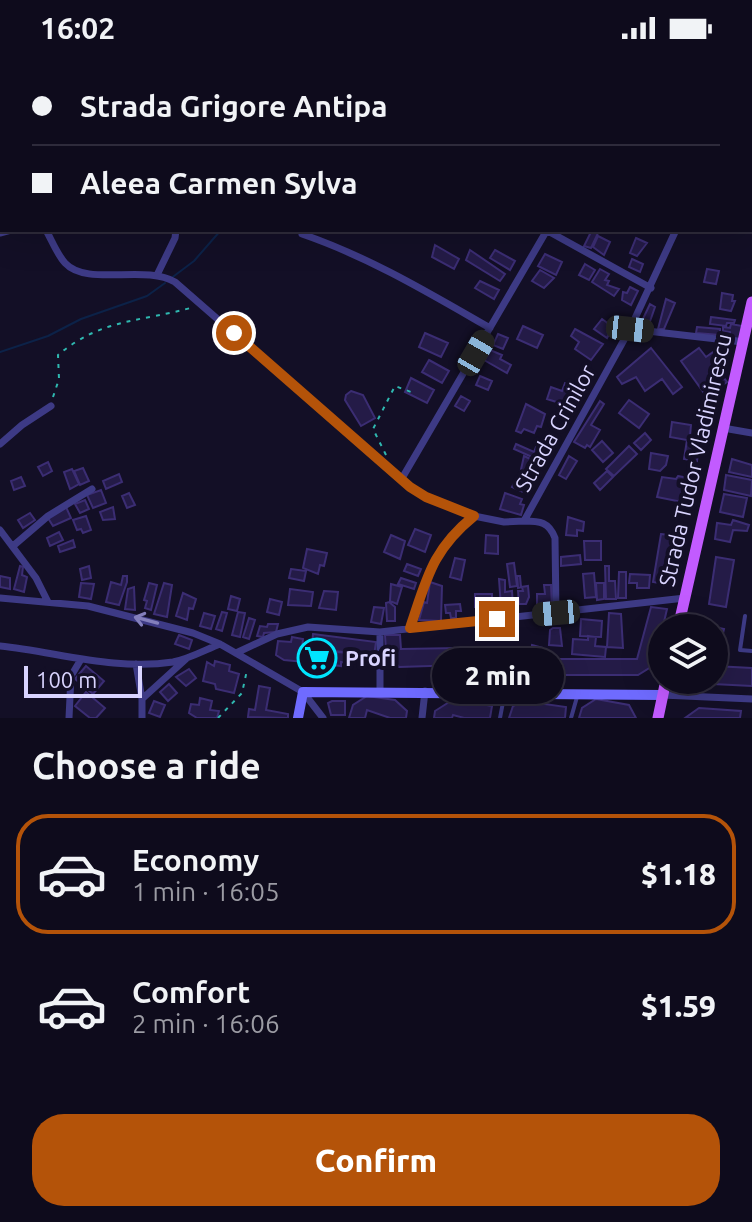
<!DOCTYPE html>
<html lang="en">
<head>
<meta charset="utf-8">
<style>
  :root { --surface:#0e0b1c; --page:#171425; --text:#f1f3f6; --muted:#9b9ba3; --line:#2e2b3b; --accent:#b45309 }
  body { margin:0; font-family:Ubuntu,sans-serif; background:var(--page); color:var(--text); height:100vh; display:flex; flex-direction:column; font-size:30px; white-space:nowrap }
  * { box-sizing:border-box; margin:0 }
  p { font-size:26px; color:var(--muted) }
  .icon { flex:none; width:44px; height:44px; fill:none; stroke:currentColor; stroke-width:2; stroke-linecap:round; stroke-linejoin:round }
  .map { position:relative; height:662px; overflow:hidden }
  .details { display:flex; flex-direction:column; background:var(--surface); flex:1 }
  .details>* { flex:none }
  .hud { position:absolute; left:0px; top:0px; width:752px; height:176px; box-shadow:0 8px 32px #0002,0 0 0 2px var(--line); display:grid; align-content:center; height:176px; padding:0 32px; background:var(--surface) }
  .tools { position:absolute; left:648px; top:558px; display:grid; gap:16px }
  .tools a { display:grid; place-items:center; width:80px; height:80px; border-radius:50%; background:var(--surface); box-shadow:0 8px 32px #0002,0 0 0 2px var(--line); font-size:40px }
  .scale { position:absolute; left:24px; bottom:20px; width:118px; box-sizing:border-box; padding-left:8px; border:4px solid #d9d4ff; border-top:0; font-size:22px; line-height:28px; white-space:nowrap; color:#d9d4ff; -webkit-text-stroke:6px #130f26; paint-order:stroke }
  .end { position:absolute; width:36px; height:36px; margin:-18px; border:10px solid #b45309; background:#fff; box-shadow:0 0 0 4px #fff }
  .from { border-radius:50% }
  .bubble { position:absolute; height:56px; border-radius:28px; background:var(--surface); box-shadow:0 8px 32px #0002,0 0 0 2px var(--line); font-size:26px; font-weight:800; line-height:56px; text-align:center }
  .car { position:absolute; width:24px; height:48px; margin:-24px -12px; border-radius:10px; box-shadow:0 0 6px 2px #0007; background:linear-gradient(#222 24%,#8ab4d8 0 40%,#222 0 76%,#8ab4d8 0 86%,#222 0) }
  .hud b { display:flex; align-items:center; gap:28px; height:76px; font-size:30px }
  .hud b+b { border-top:2px solid var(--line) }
  .hud i { width:20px; height:20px; background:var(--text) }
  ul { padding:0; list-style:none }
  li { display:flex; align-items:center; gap:24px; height:120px; margin:0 16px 12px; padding:0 16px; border:4px solid transparent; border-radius:32px }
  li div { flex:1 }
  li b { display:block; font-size:30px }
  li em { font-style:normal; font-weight:800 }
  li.active { border-color:var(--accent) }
  li>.icon { width:72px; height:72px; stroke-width:1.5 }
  h2 { padding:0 32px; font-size:36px; line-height:96px }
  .action { display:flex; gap:16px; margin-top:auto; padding:16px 32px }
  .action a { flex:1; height:92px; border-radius:32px; background:var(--accent); color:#fff; font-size:32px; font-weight:800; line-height:92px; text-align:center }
  .status { display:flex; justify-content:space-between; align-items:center; height:56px; padding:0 40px; background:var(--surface); direction:ltr }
  .status svg { height:22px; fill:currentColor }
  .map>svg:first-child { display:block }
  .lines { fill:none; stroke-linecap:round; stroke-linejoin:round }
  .stream { stroke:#0c2248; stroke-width:2 }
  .building { fill:#241b47; stroke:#3b2d73; stroke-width:2 }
  .path { stroke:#2fb8b0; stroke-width:2; stroke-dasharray:4 6; stroke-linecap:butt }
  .lane { stroke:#3d3a85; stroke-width:4 }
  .street { stroke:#3d3a85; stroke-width:7 }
  .secondary { stroke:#6f6bff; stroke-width:10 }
  .primary { stroke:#c25bff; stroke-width:11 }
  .oneway { stroke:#837fbc }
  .route { stroke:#b45309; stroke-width:10 }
  .labels { text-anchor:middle; stroke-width:8; stroke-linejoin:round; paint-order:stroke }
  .street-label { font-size:22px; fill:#d9d4ff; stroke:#130f26 }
  .poi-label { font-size:22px; font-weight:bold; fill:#d9d4ff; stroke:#130f26; text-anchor:start }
</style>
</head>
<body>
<div class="status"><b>16:02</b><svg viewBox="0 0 49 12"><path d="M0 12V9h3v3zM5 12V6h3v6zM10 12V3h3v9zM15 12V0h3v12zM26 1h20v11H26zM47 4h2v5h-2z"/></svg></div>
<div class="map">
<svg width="752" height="662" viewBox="0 0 752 662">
  <rect width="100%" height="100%" fill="#130f26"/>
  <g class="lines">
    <path class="stream" d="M358,2L362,0
      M170,223L194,205L221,174
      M0,296L48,280L81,263L147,240L165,227"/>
  </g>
  <path class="building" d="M585,174L599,175L591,192L584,190L590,178Z
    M598,180L610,186L604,199L593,191Z
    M636,182L647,187L637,200L630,197Z
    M435,189L459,203L454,213L432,201Z
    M470,194L505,218L500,225L466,204Z
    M495,194L515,205L510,214L490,202Z
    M545,198L562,206L556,219L538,210Z
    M632,203L643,208L640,216L629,211Z
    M585,208L595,214L589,224L579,219Z
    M600,213L609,218L605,224L609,225L607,229L619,233L614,240L592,226Z
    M707,213L719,215L716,228L704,226Z
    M540,214L554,222L544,232L532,225Z
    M480,225L499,234L494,243L475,232Z
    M630,231L638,235L631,249L622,244L623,236L627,237Z
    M722,237L733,239L732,245H735L731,255L720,253Z
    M666,243L675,247L664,273H658Z
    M650,248L655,251L648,271H643L641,267Z
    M711,261L735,264L734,267H727L726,270L710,268Z
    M602,263L613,271L607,282L594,273Z
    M731,268L742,270L740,283L730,281V276L723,275V271L730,272Z
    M523,270L543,279L537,292L517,283Z
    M697,271L720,273V279L696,277Z
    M575,273L603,288L591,304L575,293L579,286L571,280Z
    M425,277L448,287L441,301L419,291Z
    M498,278L508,282L503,293L493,289Z
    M651,292L682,331L673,338L662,323L645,335L636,321L622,328L617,321Z
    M699,292L706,301L716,294L727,309L719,315L727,326L717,333L714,329L704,337L681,305Z
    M490,294L502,299L500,303L511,309L507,317L484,304Z
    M429,304L449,315L442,327L422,316Z
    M480,320L492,325L488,334L476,329Z
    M411,322L434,334L427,347L405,336Z
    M565,327L577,329L575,332L581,334L575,349L567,346L566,349L547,343L551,331L562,335Z
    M351,335L363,339L375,362L361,370L345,344L346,339Z
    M461,340L470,345L464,355L455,350Z
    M629,344L649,358L639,372L619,357Z
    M600,345L604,348L591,369L600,374L590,391L587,389L585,392L574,386Z
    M526,348L545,358L541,371L537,370L534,377L524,373L521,377L516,375Z
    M672,366L691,369L690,380L700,381L697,405L684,403L687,384L670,381Z
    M645,377L651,384L641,394L634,387Z
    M602,385L613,397L603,406L592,394Z
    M516,388L534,396L536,391L546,395L541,405L514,393Z
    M629,390L637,398L614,420L606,413Z
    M651,397L668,400L666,409L660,415L649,413Z
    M524,400L539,407L533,423L520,418Z
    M569,400L577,405L566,423L559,419Z
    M732,403L752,409V421L729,416Z
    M48,406L52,415L43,420L38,411Z
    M83,412L89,425L80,429L74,415Z
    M72,413L79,428L70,433L64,416Z
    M607,415L613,421L600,434L594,427Z
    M119,418L122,426L106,433L103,425Z
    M726,419L752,424L751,440L724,434Z
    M678,420L689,422L687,447L657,441L662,421L676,423Z
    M21,421L25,430L14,434L11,425Z
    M517,421L529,427L525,437L512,431Z
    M101,434L106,447L93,452L87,439Z
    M129,437L135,449L127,452L122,440Z
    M505,437L522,443L520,448L524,449L521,459L500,453Z
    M724,438L747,442L743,461L720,456Z
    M85,444L89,453L80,457L75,448Z
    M66,451L71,462L53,470L48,462Z
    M113,451L115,463L103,464L100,456Z
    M30,457L35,464L23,472L18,464Z
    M86,460L91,474L83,477L81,473L77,474L73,464Z
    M568,461L584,466L583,475L577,474V480L566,479Z
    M733,464L749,469L747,475L733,474L730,486L715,483L717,467L731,469Z
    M415,473L431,479L425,496L408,489Z
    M59,476L63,484L50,490L47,482Z
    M661,478L678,480L670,529L653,526Z
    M391,479L405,485L400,503L384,496Z
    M486,479L498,480V498L485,497Z
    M73,484L75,491L60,496L58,490Z
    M584,485H601V504H585Z
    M307,493L327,497L324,510L320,509L318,518L303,512Z
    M580,499L581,508L561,510V501Z
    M716,501L734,504L726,551L709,548Z
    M455,502L465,504L461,524L450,521Z
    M514,507L517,530L510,531L507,508Z
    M407,508L421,513L418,520L404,515Z
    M20,510L23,511L22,519L27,521L24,536L14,533Z
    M89,510L91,522L82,524L80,513Z
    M605,510H609V525H615L616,543H606Z
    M291,513L306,515L304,525L289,522Z
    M619,516H626V542H618Z
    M594,517L596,541L585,542L583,518Z
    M630,518L650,519L649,532H637V527H629Z
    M0,520L10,522V533L0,531Z
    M123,520H127V526L119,549L106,546L111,526L121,529Z
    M517,520H520L521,531L528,530L529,541L526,548H519L518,535H523L522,531L518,532Z
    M401,522L416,527L414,533L398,528Z
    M499,523L505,524V536L512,535L513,550L501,551Z
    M430,526L442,530L441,565L419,564L424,546L427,547Z
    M81,527L94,528L91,543L79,541Z
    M149,527L157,529L151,554L145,552L147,545L144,544Z
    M164,527L172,529L167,561L154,558Z
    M596,527H604V543L597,544Z
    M391,528L402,531L397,548L390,545Z
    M544,529H551L552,551L537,552V538H545Z
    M134,531L135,554L125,553L128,533Z
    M290,533L313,536L311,550L288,549Z
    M324,535L338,536L336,554L319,552Z
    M183,537L196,543L193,553L189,552L187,564L176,560Z
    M475,538H492V552L475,551Z
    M231,540L240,543L237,555L228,553Z
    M270,543L282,546L279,559L267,556Z
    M389,546L395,551V565H387L386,547Z
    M460,548L461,555H456V562H451L450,557H446L445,549Z
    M374,551L384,552L381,568L371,566Z
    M651,551L667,553L654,609L638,619H553V603H637Z
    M222,556L227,557L222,575L216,573Z
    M238,556L245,557L240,581L232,579Z
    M204,557L215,560L211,573L200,570Z
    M609,557L621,558L623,592L607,591Z
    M249,562L255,564L249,583L243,581Z
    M581,563L602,565L601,581L580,580Z
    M268,568H278L276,576L264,577L263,581L257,580L260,570L267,571Z
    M705,569L724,573L715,610L752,612V630L713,628L710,624H714V572H705Z
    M553,572H560L562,590L549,589L550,574Z
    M313,578L376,586L374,600L364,599L363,607L351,605L352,597L335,595L334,604L322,602L324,591L312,590Z
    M179,579L192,584L189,593L175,588Z
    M385,579H400L401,593L459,592L461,609L399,611L386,595Z
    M588,580L596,581L595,590L606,591L605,601L572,598L573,583L588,584Z
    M292,581L303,583L302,592H306L304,606L284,604L276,599L278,585L291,586Z
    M532,589L543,592L542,604L535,605L531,601Z
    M311,591L322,593L321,603L335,605L337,596L350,597L352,608L341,606V610L309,606Z
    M479,599H522L523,619H479Z
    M215,605L230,609L229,615L239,618L234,637L216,633L215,628L203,625L207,606L214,610Z
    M86,610L104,625L93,638L75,623Z
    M189,613L196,622L186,630L176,621Z
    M169,628L177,637L168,645L160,636Z
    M259,630L270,632L266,654L288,658V662L248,661L249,653L255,654Z
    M86,636L105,652L96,662H90L75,650Z
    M367,640L395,644L407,655L406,662H390L367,654L365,662H349L353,649Z
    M200,642L212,645L210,654L219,655L217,662H197L189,657L191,648L199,649Z
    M454,643L492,650L490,662H464L453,659L452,662H434L435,655Z
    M596,643L629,649L636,662H579L582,652Z
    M154,645L165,649L160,661L149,657Z
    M332,645H345V659H331L328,647Z
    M524,645L566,651L565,662H509L513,650Z
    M699,652L741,655L740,662H685Z"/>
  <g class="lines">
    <path class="path" d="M53,341L59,323L58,299C102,262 141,266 194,251
      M386,399L373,373L395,330L411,336
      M218,662L242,637L247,614"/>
    <path class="lane" d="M745,560L740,594L752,595
      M500,662L504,641
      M571,662L577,641"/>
    <path class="street" d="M34,0L35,2
      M655,0L660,2
      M626,2L627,0
      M750,43H752
      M750,58L752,56
      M46,174C52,185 57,198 65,207C87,231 145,208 175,226L410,431L426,441L474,460
      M546,174L651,232
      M0,177L11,174
      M302,178C369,201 429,237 490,272
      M157,219L175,182L176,174
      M630,273L743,286
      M723,372L752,377
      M0,388L22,369L51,350
      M401,424L547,174
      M524,465C540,465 549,466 555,482L556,557
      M0,474L36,522L48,546
      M13,490L48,460L92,433
      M0,542L88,550L193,577L220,588L303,636L323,662
      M410,572C427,522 432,494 474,460L504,466L524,465L630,273L676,174
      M0,590C57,596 116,615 173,606C189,603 205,594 220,588
      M236,597L277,578L308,571L380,576L685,542
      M136,608L142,643
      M380,636V576
      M662,639L752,643
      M69,662L71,620L80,605
      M142,662V643L186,603
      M422,662L425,635"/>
    <path class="secondary" d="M298,662L303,636L662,639"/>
    <path class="primary" d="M678,572L752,246
      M658,662L666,624"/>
  </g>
  <defs><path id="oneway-shaft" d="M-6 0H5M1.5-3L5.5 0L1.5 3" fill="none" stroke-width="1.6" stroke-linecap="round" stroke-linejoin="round" transform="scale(2)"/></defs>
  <use class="oneway" href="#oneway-shaft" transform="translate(146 564) rotate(-165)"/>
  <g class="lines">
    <path class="route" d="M234,277L410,431L426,441L474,460C432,494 427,522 410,572L497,563"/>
  </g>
  <defs>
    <g id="supermarket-ring" transform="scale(2)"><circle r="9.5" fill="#130f26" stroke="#00e5ff" stroke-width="1.5"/><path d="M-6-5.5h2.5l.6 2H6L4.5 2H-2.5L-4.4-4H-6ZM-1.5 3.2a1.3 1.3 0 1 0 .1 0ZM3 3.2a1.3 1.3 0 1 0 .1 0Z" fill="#00e5ff"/></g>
  </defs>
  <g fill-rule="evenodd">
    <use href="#supermarket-ring" x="317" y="602"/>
  </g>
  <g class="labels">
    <g class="street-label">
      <text transform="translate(555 372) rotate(-61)" y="8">Strada Crinilor</text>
      <text transform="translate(695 404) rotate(-77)" y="8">Strada Tudor Vladimirescu</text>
    </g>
    <g class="poi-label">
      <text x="345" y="610">Profi</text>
    </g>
  </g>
</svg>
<div class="tools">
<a><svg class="icon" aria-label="layers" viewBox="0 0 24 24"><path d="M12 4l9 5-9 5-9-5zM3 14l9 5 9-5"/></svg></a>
</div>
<div class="scale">100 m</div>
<i class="end from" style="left:234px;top:277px"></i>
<i class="end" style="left:497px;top:563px"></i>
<div class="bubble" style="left:432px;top:592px;width:132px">2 min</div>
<i class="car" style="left:630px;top:273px;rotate:96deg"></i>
<i class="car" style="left:476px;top:297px;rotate:30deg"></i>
<i class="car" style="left:556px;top:557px;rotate:265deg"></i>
<div class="hud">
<b><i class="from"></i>Strada Grigore Antipa</b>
<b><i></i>Aleea Carmen Sylva</b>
</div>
</div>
<section class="details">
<h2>Choose a ride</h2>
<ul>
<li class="active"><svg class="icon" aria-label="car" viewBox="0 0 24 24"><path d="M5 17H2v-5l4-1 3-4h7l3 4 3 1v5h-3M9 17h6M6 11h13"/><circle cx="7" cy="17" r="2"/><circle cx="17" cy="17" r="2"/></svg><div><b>Economy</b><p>1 min · 16:05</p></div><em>$1.18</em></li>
<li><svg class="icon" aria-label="car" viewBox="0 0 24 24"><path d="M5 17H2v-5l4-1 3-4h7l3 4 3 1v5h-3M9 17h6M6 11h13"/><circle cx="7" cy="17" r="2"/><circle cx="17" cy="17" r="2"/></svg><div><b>Comfort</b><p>2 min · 16:06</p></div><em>$1.59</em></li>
</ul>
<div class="action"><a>Confirm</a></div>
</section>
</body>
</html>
